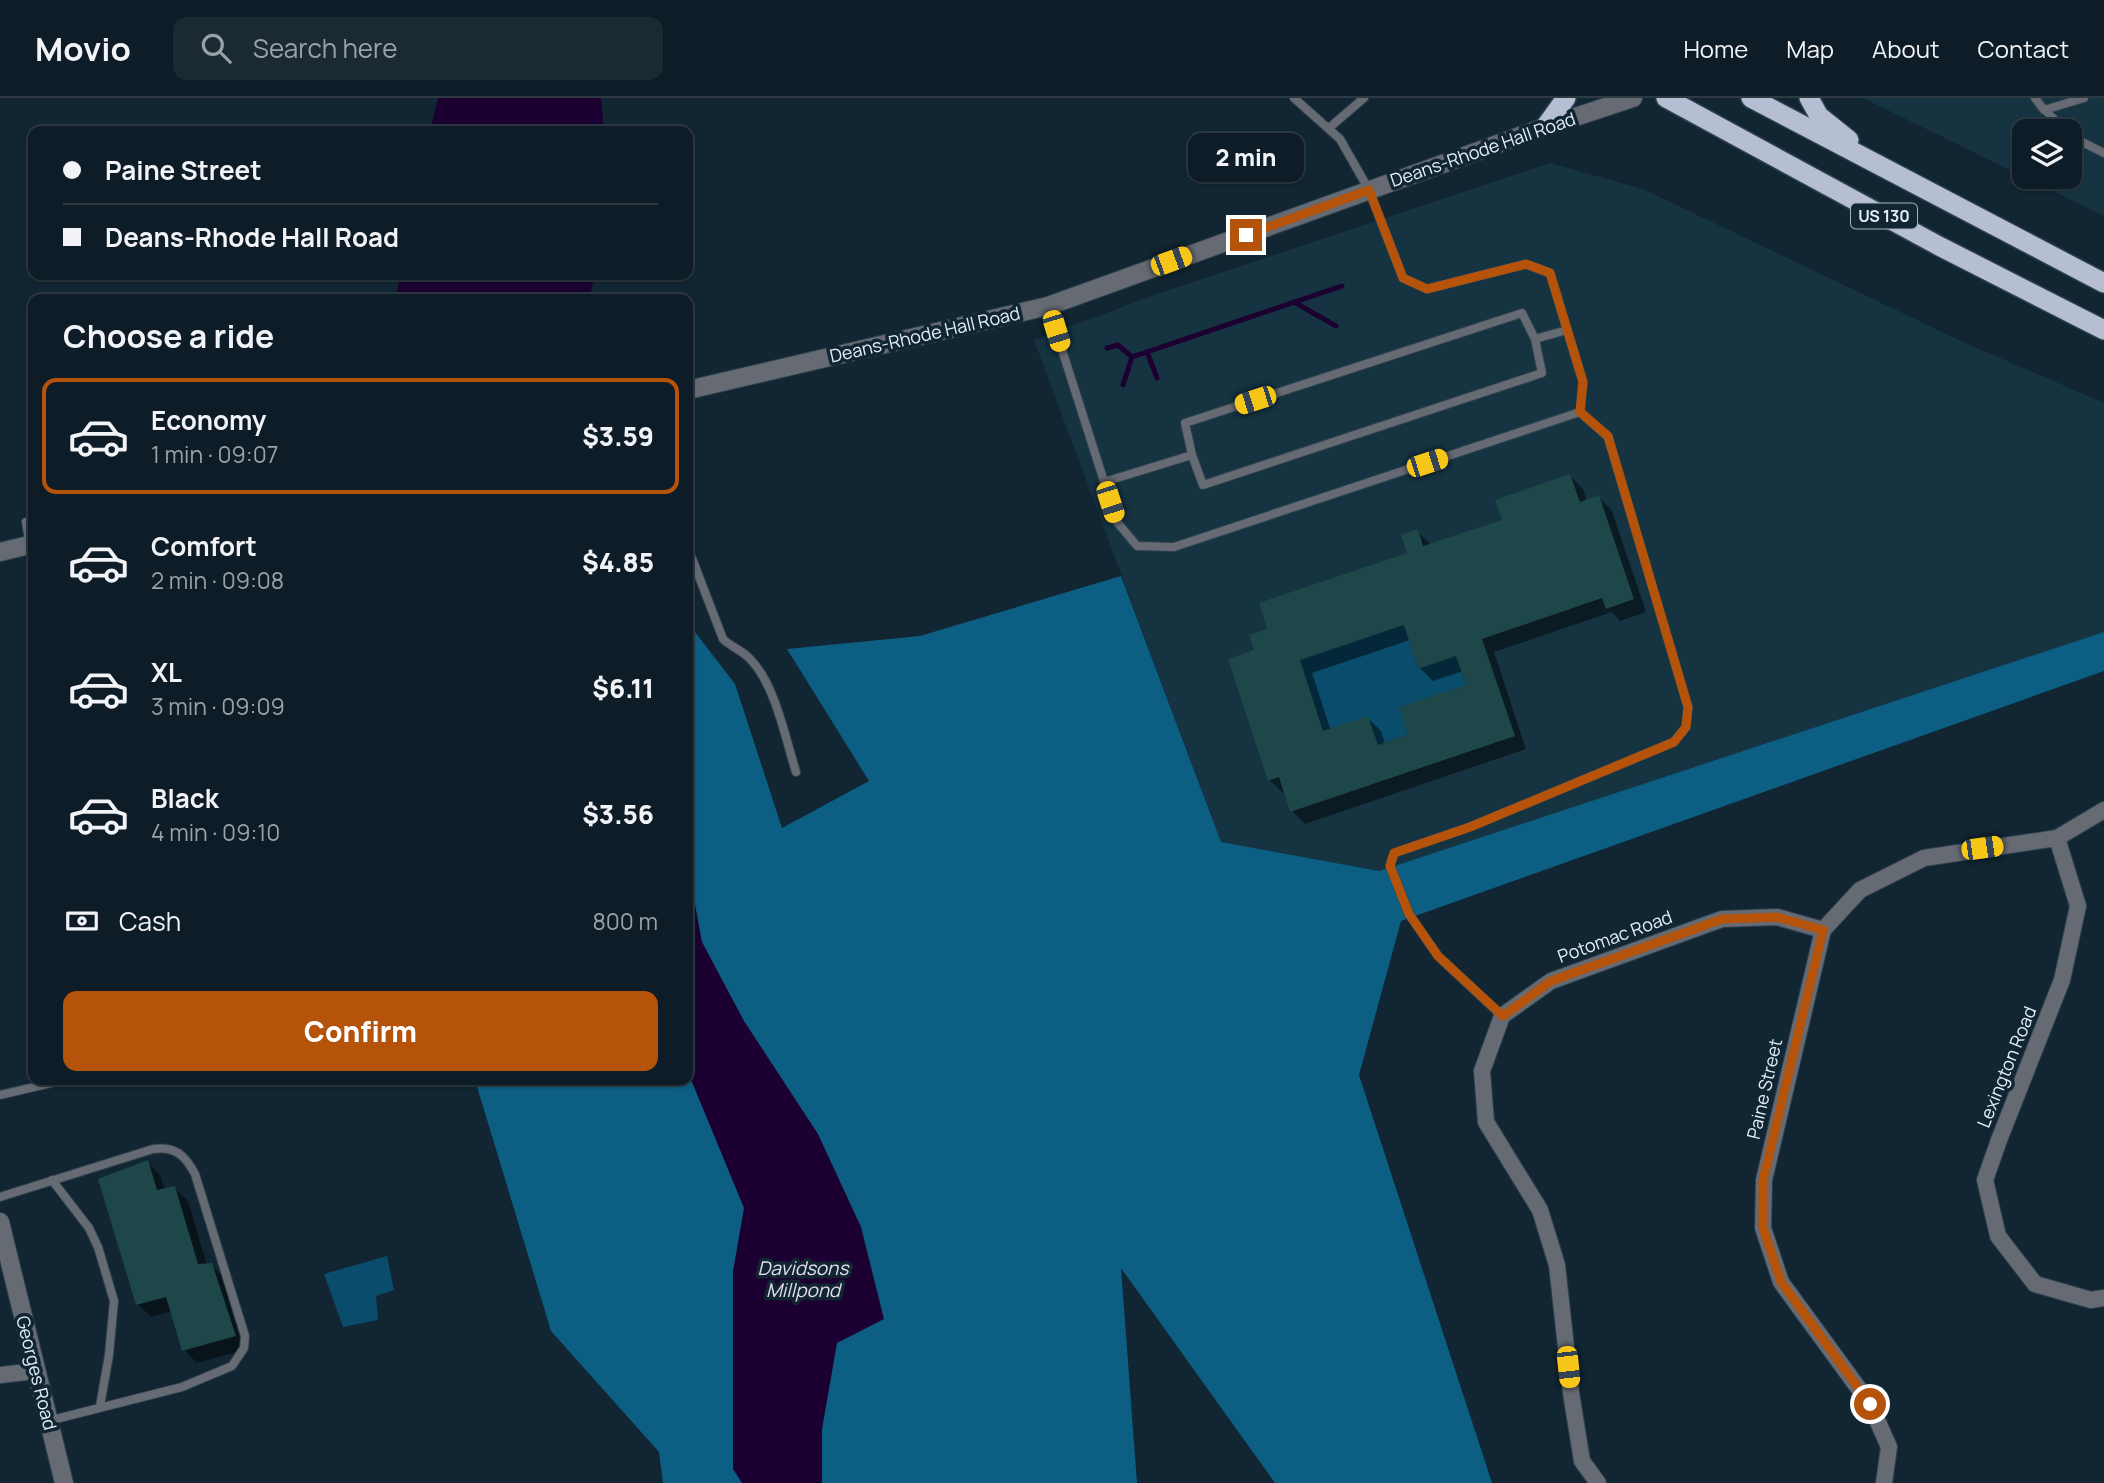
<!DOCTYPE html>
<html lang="en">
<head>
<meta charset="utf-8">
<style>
  :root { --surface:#0d1c26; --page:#1b2932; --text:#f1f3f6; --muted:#9aa1a7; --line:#2d3a43; --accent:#b45309 }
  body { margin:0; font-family:Manrope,sans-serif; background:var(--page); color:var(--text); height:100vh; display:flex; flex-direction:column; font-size:26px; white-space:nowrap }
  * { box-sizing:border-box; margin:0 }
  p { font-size:23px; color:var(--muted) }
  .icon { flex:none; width:38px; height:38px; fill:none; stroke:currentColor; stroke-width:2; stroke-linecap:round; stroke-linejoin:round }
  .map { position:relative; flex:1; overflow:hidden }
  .panel { position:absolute; left:28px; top:196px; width:665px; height:791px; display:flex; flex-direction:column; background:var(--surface); border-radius:14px; box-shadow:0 2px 5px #0004,0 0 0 2px var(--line) }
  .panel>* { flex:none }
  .hud { position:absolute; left:28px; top:28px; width:665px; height:154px; border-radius:14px; box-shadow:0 2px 5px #0004,0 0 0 2px var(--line); display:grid; align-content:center; height:154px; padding:0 35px; background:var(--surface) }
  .buttons { position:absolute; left:2012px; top:21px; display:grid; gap:14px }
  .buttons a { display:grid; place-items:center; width:70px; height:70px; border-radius:14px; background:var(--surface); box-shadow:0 2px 5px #0004,0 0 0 2px var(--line); font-size:35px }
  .end { position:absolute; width:32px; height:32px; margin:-16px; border:9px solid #b45309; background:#fff; box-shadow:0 0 0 4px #fff }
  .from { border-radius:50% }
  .bubble { position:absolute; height:49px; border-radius:14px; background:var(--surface); box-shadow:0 2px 5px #0004,0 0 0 2px var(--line); font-size:23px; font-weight:800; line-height:49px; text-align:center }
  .car { position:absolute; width:21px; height:42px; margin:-21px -10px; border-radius:9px; box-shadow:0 0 5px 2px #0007; background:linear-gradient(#f5c518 24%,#345 0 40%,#f5c518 0 76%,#345 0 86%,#f5c518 0) }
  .hud b { display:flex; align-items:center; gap:24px; height:66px; font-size:26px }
  .hud b+b { border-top:2px solid var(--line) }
  .hud i { width:18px; height:18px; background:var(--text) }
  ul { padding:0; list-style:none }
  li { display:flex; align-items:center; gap:21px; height:116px; margin:0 14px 10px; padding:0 21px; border:4px solid transparent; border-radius:14px }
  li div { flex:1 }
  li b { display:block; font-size:26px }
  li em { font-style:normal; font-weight:800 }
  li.on { border-color:var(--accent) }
  li>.icon { width:63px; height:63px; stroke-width:1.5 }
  h2 { padding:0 35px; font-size:32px; line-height:84px }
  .pay { display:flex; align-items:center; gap:18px; height:77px; padding:0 35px; font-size:26px }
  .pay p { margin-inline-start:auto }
  .cta { display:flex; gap:14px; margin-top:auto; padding:14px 35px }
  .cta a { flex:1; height:80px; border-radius:14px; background:var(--accent); color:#fff; font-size:28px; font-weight:800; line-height:80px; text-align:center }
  header { display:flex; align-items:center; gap:42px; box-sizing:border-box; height:98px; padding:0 35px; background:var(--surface); border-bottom:2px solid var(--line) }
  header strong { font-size:33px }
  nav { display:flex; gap:38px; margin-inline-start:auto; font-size:24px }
  .search { width:490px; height:63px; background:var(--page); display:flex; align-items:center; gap:18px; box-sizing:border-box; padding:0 24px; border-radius:14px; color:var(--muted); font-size:26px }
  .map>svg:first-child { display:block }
  .built { fill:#163342; fill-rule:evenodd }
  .green { fill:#094c6b }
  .forest { fill:#0c5f83 }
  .water { fill:#1b0031 }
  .shadow { fill:#0007; fill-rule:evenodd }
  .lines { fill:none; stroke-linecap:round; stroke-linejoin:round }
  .stream { stroke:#1b0031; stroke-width:5 }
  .building { fill:#1d4749; fill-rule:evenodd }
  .service-casing { stroke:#2e424e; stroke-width:10 }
  .minor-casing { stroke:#2e424e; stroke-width:18 }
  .tertiary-casing { stroke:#2e424e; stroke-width:20 }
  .trunk-casing { stroke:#2e424e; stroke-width:22 }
  .service { stroke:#666a73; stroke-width:8 }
  .minor { stroke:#666a73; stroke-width:16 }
  .tertiary { stroke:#666a73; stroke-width:18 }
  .trunk { stroke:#b6bed4; stroke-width:19 }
  .route { stroke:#b45309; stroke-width:9 }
  .labels { text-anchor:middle; stroke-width:7; stroke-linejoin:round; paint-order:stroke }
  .shield { fill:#112632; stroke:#a4b3bd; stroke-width:2 }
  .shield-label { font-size:16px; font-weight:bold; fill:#e3f0f8 }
  .street-label { font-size:18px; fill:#e3f0f8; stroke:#112632 }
  .water-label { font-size:19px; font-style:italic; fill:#e4dcf0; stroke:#112632 }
</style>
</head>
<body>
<header>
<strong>Movio</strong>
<div class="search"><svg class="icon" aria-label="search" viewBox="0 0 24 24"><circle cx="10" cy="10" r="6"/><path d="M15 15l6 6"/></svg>Search here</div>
<nav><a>Home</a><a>Map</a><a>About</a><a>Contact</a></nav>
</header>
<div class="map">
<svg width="2104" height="1385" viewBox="0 0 2104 1385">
  <rect width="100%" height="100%" fill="#112632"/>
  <path class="built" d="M1863,0H2104V118ZM2025,33H2070V79H2025Z
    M1550,65L1643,91L1963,244L2104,305V534L1379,773L1221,744L1034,242L1157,196Z"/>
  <path class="green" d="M1404,527L1418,571L1456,558L1466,587L1400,609L1408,636L1378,647L1323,633L1305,579L1274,570Z
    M387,1158L394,1192L376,1198L378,1222L343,1229L324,1176Z"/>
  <path class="forest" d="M1121,478L1221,744L1379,773L2104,534V573L1401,823L1359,977L1492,1385H1275L1121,1170L1137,1385H663L659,1354L551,1233L475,982H688V525L735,586L782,730L869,683L787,551L920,538Z"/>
  <path class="water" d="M438,0H601L604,33H430Z
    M400,177H595L589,201H396Z
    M688,769L702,844L744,923L818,1036L861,1129L884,1221L837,1245L822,1331V1385H742L733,1371V1173L744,1110L692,984L688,981Z"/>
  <path class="shadow" d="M1570,378L1583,391L1587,403L1599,399L1612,413L1646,514L1620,523L1612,514L1494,554L1526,651L1305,726L1292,713L1286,694L1283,695L1270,682L1256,553L1270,532L1409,456L1417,433L1431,447L1504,423ZM1410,542L1420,570L1433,583L1463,573L1468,588L1411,637L1385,646L1381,633L1368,620L1331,633L1312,575Z
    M147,1064L160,1077L165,1092L175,1090L188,1103L207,1167H211L225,1180L248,1251L197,1265L184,1252L172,1213L151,1219L138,1206Z"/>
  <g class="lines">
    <path class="stream" d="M1294,204L1336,228
      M1107,250L1118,247L1132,259
      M1147,254L1157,280
      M1123,287L1132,259L1342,188"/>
  </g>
  <path class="building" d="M1570,376L1580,404L1599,397L1634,501L1606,511L1602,500L1482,541L1515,638L1290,714L1279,679L1268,683L1228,561L1254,552L1249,537L1267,531L1259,505L1407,455L1401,437L1418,431L1423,448L1502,422L1495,402ZM1404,527L1418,571L1456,558L1466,587L1399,609L1408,636L1378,647L1368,618L1323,633L1300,562Z
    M148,1062L157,1092L175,1088L198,1166L212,1165L236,1238L182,1253L166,1199L136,1207L98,1081Z"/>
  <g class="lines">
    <g class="service-casing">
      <path id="service" d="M2035,0L2044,12L2084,0
        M2045,12L2066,33
        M1329,30L1364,0
        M2070,38L2104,55
        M1048,208L1117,424L1137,448L1174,449L1580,314L1583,284L1550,175L1526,166L1427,191L1403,180L1369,92L1340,41L1294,0
        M1535,241L1542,275L1203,387L1192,357L1185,325L1522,215L1535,241L1567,232
        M1104,384L1192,357
        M26,424L30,447
        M688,450L723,541C731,549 742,552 750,561C775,586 785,639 796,674
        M1502,918L1438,858L1409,816L1390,768L1394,755L1470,729L1674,644L1686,629L1688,609L1608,339L1580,314
        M0,997L64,982
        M52,1082L89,1130L98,1149L114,1203L109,1257L100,1308
        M0,1099L153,1051C175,1048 185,1057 195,1076L245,1238L244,1250L232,1268L182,1289L48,1323"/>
    </g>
    <g class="minor-casing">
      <path id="minor" d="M2057,740L2078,808L2062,882L1999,1042L1985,1082L1998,1138L2035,1186L2091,1202L2104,1200
        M0,1277L35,1273
        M1598,1385L1582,1363L1571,1295L1557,1167L1540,1112L1486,1024L1482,973L1502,918L1551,883L1722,821L1777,819L1823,832
        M1884,1385L1889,1349L1870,1306L1781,1184L1763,1130L1764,1082L1823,832L1860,792L1924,760L2057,740L2104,712"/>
    </g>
    <g class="tertiary-casing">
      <path id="tertiary" d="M688,292L1048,208L1545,29L1633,0
        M0,454L33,446
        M0,1124L64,1385"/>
    </g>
    <g class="trunk-casing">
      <path id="trunk" d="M1666,0L1939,148L2104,232
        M1751,0L2104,185
        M1809,0L1819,18L1849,42
        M1545,29L1566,0"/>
    </g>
    <use href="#service" class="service"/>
    <use href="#minor" class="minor"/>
    <use href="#tertiary" class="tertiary"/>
    <use href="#trunk" class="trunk"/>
  </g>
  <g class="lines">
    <path class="route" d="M1246,137L1369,92L1403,180L1427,191L1526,166L1550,175L1583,284L1580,314L1608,338L1688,609L1686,629L1674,644L1470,729L1394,755L1390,768L1409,816L1438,858L1503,918L1551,883L1722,821L1777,819L1823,832L1763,1082V1130L1781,1184L1870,1306"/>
  </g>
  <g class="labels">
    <rect class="shield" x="1851" y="105.5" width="66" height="25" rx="5"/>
    <g class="shield-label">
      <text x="1884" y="124">US 130</text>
    </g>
    <g class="street-label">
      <text transform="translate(1483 52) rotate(-19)" y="6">Deans-Rhode Hall Road</text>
      <text transform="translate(925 237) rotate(-13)" y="6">Deans-Rhode Hall Road</text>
      <text transform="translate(1615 839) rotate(-20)" y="6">Potomac Road</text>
      <text transform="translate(2007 969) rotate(-68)" y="6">Lexington Road</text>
      <text transform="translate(1765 991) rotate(-77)" y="6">Paine Street</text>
      <text transform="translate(36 1275) rotate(76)" y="6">Georges Road</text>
    </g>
    <g class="water-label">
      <text x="803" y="1177">Davidsons<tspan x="803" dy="22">Millpond</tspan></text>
    </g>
  </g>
</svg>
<div class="buttons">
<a><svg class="icon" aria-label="layers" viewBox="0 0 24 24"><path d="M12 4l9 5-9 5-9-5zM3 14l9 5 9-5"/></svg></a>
</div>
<i class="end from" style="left:1870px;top:1306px"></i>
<i class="end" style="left:1246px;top:137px"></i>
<div class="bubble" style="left:1188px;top:35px;width:116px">2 min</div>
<i class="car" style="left:1171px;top:163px;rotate:70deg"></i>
<i class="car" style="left:1056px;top:233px;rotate:163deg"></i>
<i class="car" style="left:1255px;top:302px;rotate:252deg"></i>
<i class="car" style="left:1427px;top:365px;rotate:72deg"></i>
<i class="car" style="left:1110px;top:404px;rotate:162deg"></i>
<i class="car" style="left:1982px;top:750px;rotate:82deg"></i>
<i class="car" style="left:1568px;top:1269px;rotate:174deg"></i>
<div class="hud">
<b><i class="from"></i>Paine Street</b>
<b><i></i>Deans-Rhode Hall Road</b>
</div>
<section class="panel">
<h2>Choose a ride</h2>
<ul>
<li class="on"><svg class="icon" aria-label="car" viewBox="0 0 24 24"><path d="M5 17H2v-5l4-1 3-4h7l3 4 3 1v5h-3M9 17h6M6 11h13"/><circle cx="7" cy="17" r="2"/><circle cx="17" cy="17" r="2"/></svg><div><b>Economy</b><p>1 min · 09:07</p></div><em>$3.59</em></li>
<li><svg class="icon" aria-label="car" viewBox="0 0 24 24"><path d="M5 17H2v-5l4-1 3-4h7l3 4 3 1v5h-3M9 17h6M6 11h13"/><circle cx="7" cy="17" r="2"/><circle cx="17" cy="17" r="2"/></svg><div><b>Comfort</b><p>2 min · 09:08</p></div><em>$4.85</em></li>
<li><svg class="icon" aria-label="car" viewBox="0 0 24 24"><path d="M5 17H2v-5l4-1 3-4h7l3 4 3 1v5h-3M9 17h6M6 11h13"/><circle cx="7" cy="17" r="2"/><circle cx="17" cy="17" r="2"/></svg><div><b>XL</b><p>3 min · 09:09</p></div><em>$6.11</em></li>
<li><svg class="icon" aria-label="car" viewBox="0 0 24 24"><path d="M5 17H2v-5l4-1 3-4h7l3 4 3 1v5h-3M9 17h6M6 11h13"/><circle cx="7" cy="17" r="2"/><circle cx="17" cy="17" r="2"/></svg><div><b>Black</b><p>4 min · 09:10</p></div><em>$3.56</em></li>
</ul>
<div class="pay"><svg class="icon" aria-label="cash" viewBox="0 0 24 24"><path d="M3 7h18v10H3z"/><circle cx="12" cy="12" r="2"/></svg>Cash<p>800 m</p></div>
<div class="cta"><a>Confirm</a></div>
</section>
</div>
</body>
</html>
